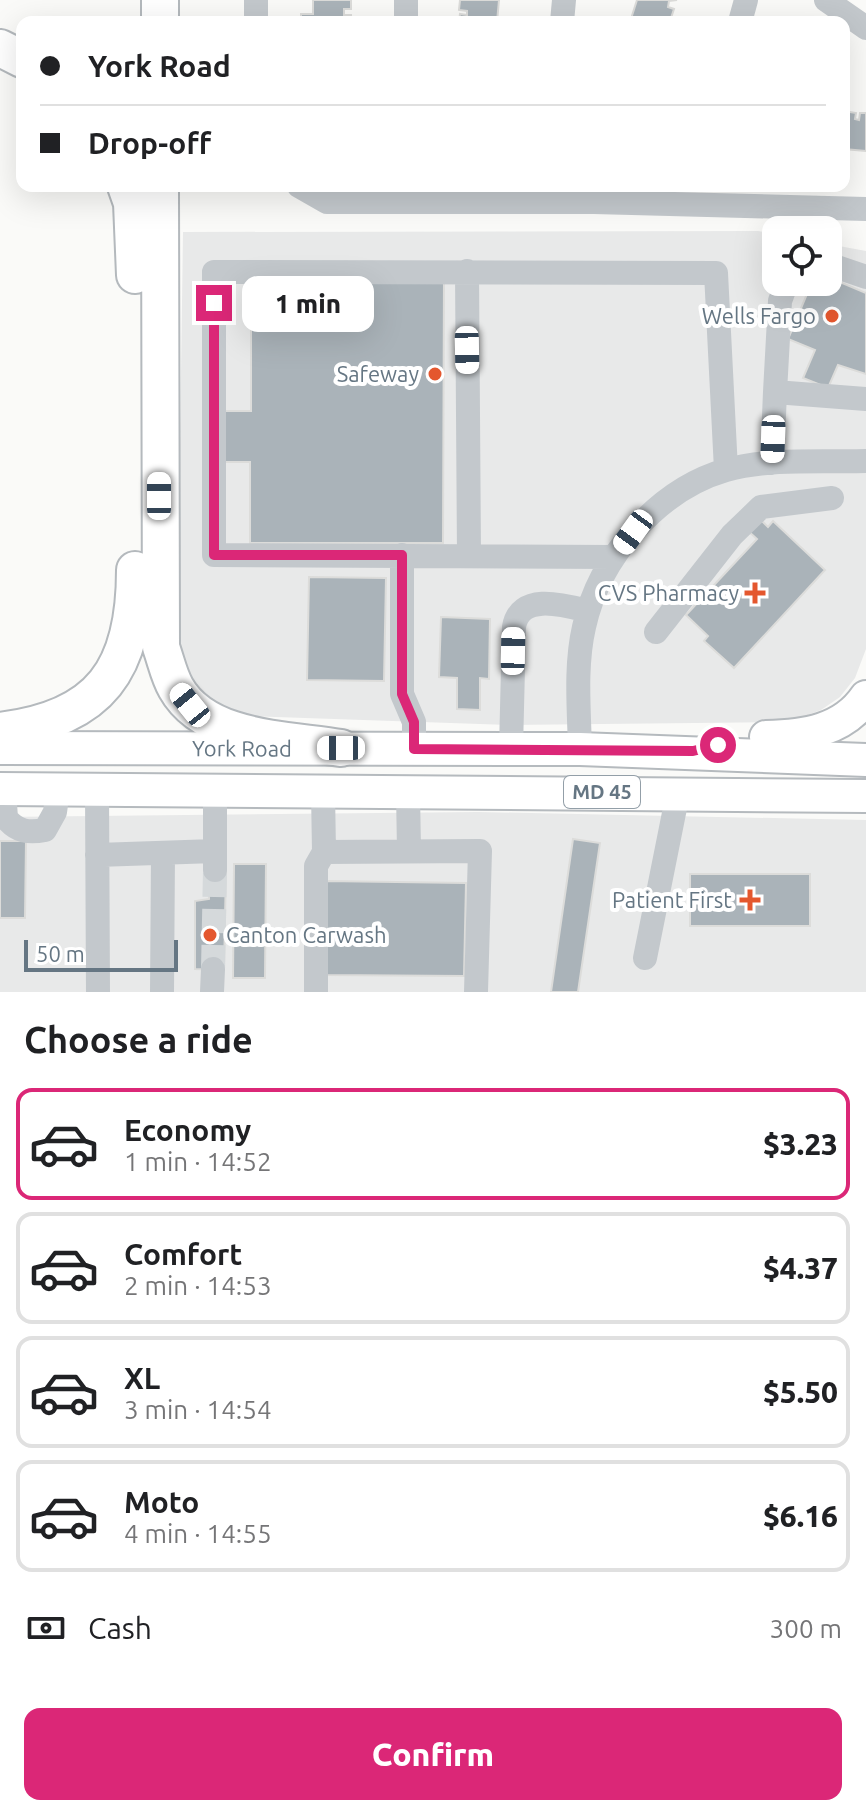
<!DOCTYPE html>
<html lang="en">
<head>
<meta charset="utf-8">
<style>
  :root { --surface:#fff; --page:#f2f2f2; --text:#202124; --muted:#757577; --line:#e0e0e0; --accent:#db2777 }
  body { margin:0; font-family:Ubuntu,sans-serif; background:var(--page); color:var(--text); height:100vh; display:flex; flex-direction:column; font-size:30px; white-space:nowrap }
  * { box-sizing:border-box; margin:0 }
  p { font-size:26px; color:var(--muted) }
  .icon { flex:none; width:44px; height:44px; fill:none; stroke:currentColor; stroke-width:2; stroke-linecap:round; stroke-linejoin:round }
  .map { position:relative; height:992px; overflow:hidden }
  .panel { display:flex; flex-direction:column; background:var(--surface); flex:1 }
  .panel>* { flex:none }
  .guide { position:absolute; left:16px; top:16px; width:834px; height:176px; border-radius:16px; box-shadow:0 8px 32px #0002; display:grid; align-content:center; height:176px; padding:0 24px; background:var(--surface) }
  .fabs { position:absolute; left:762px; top:216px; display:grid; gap:16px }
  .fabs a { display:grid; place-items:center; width:80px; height:80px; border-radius:16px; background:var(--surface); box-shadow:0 8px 32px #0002; font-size:40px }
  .scale { position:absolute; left:24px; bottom:20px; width:154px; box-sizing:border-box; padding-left:8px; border:4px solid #657683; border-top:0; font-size:22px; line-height:28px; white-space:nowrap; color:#657683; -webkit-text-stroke:6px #fff; paint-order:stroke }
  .end { position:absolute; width:36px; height:36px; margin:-18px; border:10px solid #db2777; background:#fff; box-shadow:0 0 0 4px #fff }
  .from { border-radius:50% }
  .bubble { position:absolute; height:56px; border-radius:16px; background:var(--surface); box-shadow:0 8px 32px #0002; font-size:26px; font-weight:800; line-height:56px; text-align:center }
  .car { position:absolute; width:24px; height:48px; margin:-24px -12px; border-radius:10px; box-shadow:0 0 6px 2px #0007; background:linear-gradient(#fff 24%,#345 0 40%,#fff 0 76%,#345 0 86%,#fff 0) }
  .guide b { display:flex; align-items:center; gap:28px; height:76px; font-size:30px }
  .guide b+b { border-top:2px solid var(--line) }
  .guide i { width:20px; height:20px; background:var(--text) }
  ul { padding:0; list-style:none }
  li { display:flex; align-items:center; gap:24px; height:112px; margin:0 16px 12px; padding:0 8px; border:4px solid var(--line); border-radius:16px }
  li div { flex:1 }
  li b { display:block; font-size:30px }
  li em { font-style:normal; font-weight:800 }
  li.on { border-color:var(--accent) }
  li>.icon { width:72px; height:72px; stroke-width:1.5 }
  h2 { padding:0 24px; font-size:36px; line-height:96px }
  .pay { display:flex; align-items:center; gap:20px; height:88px; padding:0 24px; font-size:30px }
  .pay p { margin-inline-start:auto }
  .button { display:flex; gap:16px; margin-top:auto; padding:16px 24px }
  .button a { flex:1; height:92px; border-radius:16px; background:var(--accent); color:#fff; font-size:32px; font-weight:800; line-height:92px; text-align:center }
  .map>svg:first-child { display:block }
  .built { fill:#e8e9e9 }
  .green { fill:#dadfd7 }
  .building { fill:#aab3b9; stroke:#dcdcda; stroke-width:2 }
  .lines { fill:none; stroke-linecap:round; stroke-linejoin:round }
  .minor-tunnel { stroke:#d5d9db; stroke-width:24; stroke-dasharray:24 12; stroke-linecap:butt }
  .major-casing { stroke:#b5babe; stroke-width:36 }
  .highway-casing { stroke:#b4b9bd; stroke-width:40 }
  .minor { stroke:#c3c8cc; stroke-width:24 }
  .major { stroke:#fff; stroke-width:32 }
  .highway { stroke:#fff; stroke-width:36 }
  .route { stroke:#db2777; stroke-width:10 }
  .poi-dot { fill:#e4572e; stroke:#fff; stroke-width:3 }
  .labels { text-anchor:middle; stroke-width:8; stroke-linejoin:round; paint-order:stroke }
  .shield { fill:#fff; stroke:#939fa8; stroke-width:2 }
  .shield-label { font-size:20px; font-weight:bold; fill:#657683 }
  .poi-label { font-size:22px; fill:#657683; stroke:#fff; text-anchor:end }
  .street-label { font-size:22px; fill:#657683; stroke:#fff }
</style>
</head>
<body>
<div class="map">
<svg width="866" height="992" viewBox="0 0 866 992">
  <rect width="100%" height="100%" fill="#fafaf8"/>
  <path class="built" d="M758,231L776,234V282H828V244L866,251V649L855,678L840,697L821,710L789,722L509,725L243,716L212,701L195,684L177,656L183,232Z
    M478,812L866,820V992H0V817Z"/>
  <path class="green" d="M473,186H623V189L614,198L473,197Z"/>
  <path class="building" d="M313,0H351V9H344V15H351V22H301V14H313Z
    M460,0H499L497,22H459L460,14L467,15V11L459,10Z
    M637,0H677L669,1L668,7L674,9L670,21L630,22Z
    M844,111L856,113L855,119L859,120L860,113H866V151L844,149Z
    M828,277L866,293V374L838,365L828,388L803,378L815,350L788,339L812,282H828Z
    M251,278H444L443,543H250V462H225V411H251Z
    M759,518L768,527L773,521L825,570L734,668L704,641L708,636L686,615L757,539L747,530Z
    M309,577L386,578L384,681L307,680Z
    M441,617L490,619L489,679L480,678V710L457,709V678L439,677Z
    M573,839L600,843L578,992H551Z
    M0,841H26L25,918H0Z
    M234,864H266L265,978H233Z
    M226,869L224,970L195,969V901L209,899L208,870Z
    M690,874H810V926H690Z
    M326,881L466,883L464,976L325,975Z"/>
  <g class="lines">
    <path class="minor-tunnel" d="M213,969L215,870"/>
    <g class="major-casing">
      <g id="major">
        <path d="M766,737C804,736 843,731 866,697"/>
        <path id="s1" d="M0,748L580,749L866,760"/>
        <path d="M0,789L866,796"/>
      </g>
    </g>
    <g class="highway-casing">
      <path id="highway" d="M160,22V0
        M0,48L22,59
        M126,186L132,203L135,275
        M160,186L161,647C166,661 169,676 176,688C206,741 289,739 341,748
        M0,731C101,719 135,669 135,570"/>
    </g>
    <path class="minor" d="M406,0V22
      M826,0L866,28
      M256,22V0
      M562,22L564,0
      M740,22L746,0
      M299,186L327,202H594L866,209
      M828,264L866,277
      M467,271L469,556
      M775,392L780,301L787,282
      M772,463L775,392L866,399
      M402,555V694L414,722V749
      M614,557L214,555V272L716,273L726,470
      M656,632L732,535L761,507L832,498
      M511,749L514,627C520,592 564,605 588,611
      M580,749C579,709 575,666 584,627C599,558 657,490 726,470C770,458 820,462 866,461
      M4,789L6,818C17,832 29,833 45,830L55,812L58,790
      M97,791L98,992
      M323,792L324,852L480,851L476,992
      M408,792L409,851
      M97,855L215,851
      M215,870V792
      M645,958L678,793
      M162,992L163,853
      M212,992L213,969
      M316,992V866L324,852"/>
    <use href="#major" class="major"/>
    <use href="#highway" class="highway"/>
  </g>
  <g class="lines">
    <path class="route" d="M214,303V555H402V694L414,722V749L693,751L718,745"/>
  </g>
  <g class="poi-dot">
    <circle cx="832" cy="316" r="8"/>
    <circle cx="435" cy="374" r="8"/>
    <path d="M751 581h8v8h8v8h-8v8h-8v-8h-8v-8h8z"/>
    <path d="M746 888h8v8h8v8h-8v8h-8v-8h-8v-8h8z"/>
    <circle cx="210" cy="935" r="8"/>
  </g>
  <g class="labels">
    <rect class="shield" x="564" y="776" width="76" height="32" rx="6"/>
    <g class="shield-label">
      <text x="602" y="799">MD 45</text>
    </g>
    <g class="poi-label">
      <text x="816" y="324">Wells Fargo</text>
      <text x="419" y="382">Safeway</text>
      <text x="739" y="601">CVS Pharmacy</text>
      <text x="732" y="908">Patient First</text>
      <text x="226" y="943" text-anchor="start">Canton Carwash</text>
    </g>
    <g class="street-label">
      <text dy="8" stroke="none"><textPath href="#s1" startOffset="242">York Road</textPath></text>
    </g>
  </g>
</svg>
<div class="fabs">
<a><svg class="icon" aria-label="locate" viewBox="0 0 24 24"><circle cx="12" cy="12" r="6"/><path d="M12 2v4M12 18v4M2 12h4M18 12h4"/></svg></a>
</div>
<div class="scale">50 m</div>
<i class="end from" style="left:718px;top:745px"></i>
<i class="end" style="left:214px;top:303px"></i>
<div class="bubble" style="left:242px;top:276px;width:132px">1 min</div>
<i class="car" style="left:467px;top:350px;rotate:179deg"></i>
<i class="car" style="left:773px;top:439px;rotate:182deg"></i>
<i class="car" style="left:159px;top:496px;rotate:0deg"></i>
<i class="car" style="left:633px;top:532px;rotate:216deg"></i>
<i class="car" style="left:513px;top:651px;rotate:1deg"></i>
<i class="car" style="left:190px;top:705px;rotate:321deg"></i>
<i class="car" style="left:341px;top:748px;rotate:270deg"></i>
<div class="guide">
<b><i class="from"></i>York Road</b>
<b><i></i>Drop-off</b>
</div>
</div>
<section class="panel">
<h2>Choose a ride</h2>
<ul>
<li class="on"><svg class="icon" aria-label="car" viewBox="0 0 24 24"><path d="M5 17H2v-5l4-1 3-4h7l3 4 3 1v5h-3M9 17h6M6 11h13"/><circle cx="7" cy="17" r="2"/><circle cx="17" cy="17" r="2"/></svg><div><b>Economy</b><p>1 min · 14:52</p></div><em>$3.23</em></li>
<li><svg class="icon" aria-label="car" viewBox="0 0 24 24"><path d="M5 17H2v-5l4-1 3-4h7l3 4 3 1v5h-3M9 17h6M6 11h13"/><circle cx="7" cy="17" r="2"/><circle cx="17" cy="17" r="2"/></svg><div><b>Comfort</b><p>2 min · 14:53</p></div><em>$4.37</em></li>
<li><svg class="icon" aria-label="car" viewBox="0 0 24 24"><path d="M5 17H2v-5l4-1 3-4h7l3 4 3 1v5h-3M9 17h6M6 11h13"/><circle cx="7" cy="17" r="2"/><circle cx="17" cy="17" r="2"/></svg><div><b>XL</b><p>3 min · 14:54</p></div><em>$5.50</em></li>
<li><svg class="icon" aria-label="car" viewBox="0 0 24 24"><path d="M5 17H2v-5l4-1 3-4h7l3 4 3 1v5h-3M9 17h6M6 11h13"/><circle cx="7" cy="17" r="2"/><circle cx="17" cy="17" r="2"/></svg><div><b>Moto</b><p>4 min · 14:55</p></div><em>$6.16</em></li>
</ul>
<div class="pay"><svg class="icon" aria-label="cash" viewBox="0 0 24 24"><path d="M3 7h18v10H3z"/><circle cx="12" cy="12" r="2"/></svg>Cash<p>300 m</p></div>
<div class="button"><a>Confirm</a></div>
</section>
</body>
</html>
